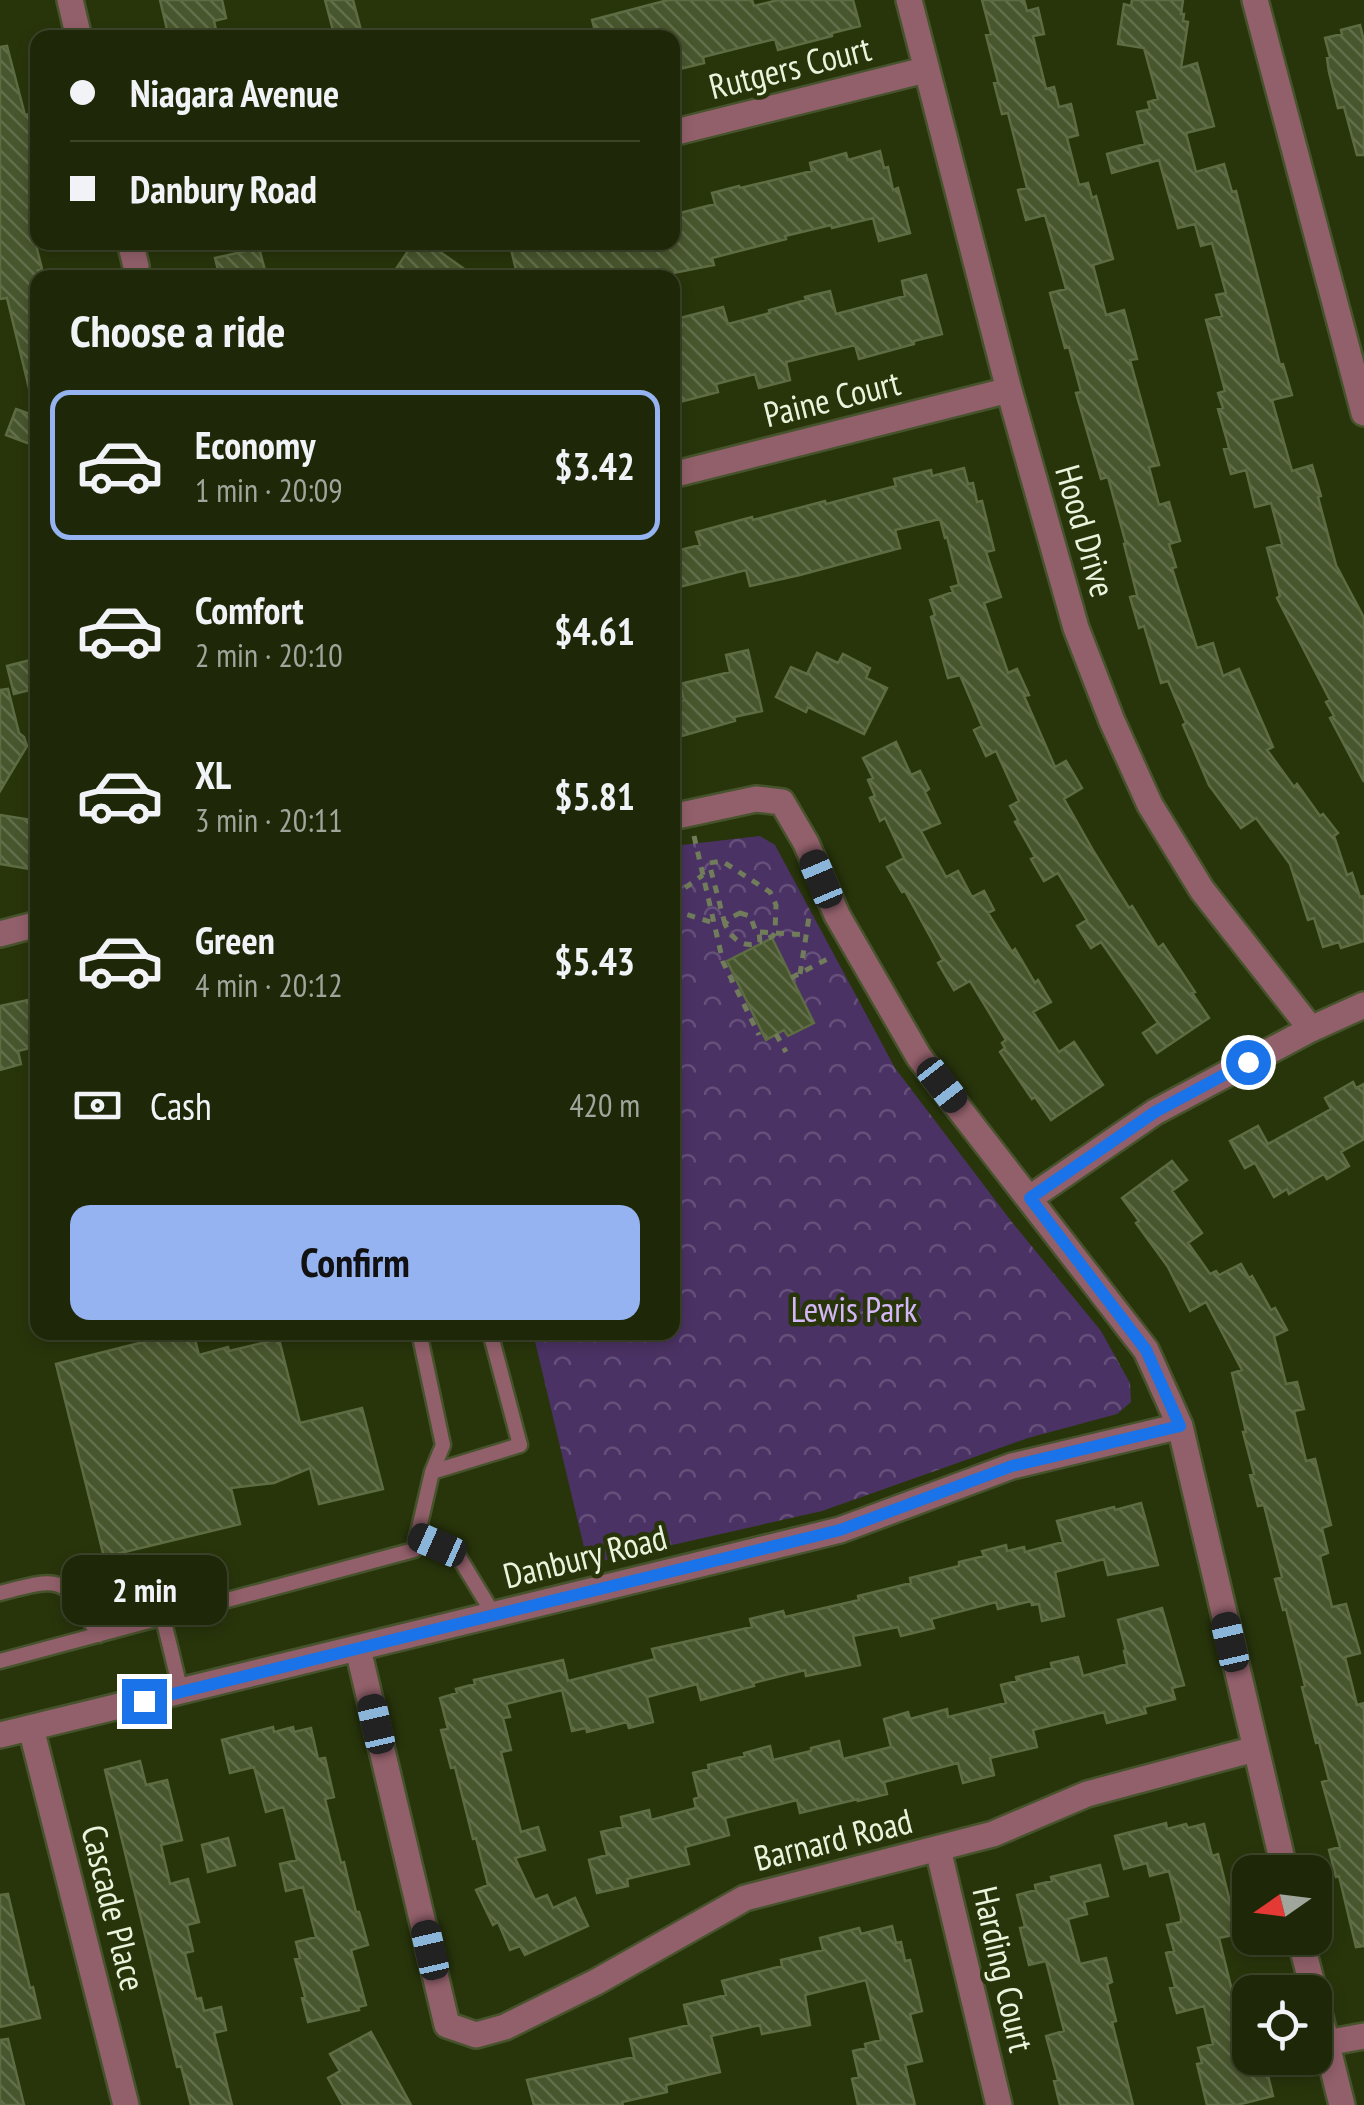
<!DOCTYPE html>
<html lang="en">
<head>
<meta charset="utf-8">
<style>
  :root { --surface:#1e2808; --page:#263012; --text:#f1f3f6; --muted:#a1a69c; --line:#3c4429; --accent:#95b2f1 }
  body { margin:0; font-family:"PT Sans Narrow",sans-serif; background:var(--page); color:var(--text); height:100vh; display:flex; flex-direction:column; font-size:38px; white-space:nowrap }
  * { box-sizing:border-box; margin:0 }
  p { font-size:32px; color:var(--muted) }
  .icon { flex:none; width:55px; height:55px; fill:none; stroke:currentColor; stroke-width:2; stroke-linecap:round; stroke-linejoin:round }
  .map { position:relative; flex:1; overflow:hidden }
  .details { position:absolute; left:30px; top:270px; width:650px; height:1070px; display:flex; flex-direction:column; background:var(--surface); border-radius:20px; box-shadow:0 5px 15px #0003,0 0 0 2px var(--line) }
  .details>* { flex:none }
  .guide { position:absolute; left:30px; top:30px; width:650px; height:220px; border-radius:20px; box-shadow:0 5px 15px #0003,0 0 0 2px var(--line); display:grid; align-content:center; height:220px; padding:0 40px; background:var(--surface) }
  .needle { width:65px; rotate:256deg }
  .fabs { position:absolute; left:1232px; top:1855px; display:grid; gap:20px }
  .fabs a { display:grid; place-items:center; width:100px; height:100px; border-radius:20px; background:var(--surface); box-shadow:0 5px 15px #0003,0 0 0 2px var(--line); font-size:50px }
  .end { position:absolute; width:45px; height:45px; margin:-22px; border:12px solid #1a73e8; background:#fff; box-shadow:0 0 0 5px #fff }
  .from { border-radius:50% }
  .bubble { position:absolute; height:70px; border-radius:20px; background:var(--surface); box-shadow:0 5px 15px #0003,0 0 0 2px var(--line); font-size:32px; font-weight:800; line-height:70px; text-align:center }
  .car { position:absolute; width:30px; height:60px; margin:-30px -15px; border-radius:12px; box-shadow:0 0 8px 2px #0007; background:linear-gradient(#222 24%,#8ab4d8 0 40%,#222 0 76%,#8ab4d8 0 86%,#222 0) }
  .guide b { display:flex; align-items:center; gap:35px; height:95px; font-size:38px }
  .guide b+b { border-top:2px solid var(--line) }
  .guide i { width:25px; height:25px; background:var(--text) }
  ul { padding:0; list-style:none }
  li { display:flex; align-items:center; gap:30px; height:150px; margin:0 20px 15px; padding:0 20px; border:5px solid transparent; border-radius:20px }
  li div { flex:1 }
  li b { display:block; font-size:38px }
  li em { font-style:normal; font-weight:800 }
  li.active { border-color:var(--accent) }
  li>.icon { width:90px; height:90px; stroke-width:1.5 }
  h2 { padding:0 40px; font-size:45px; line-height:120px }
  .pay { display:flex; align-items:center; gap:25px; height:110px; padding:0 40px; font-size:38px }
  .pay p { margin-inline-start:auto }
  .primary-button { display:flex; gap:20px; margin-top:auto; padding:20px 40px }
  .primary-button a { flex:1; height:115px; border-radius:20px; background:var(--accent); color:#111; font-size:40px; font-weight:800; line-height:115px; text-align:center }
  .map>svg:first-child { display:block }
  .forest { fill:url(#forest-crowns) }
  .building { fill:url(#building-back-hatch); stroke:#5d6c42; stroke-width:2.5 }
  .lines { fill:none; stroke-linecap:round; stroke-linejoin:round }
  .lane-casing { stroke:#47532c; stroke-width:19 }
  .street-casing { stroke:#47532c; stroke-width:30 }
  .path { stroke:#717c5a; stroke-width:5; stroke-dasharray:8 8; stroke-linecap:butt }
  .lane { stroke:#92606b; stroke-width:14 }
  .street { stroke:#92606b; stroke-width:25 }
  .route { stroke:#1a73e8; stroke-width:12 }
  .labels { text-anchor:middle; stroke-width:9; stroke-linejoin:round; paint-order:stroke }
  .street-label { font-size:35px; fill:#eaf3dc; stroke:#28350b }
  .park-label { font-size:35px; fill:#d4b7f8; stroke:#28350b }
</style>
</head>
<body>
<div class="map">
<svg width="1364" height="2105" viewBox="0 0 1364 2105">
  <defs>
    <pattern id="forest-crowns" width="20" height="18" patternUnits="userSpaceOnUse" patternTransform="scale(2.5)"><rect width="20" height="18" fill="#4b3264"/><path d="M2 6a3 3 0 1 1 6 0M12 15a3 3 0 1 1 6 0" fill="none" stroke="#65507a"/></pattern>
    <pattern id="building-back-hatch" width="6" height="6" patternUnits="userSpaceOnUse" patternTransform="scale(2.5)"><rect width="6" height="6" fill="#48562d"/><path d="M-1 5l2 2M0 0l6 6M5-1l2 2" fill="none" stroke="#636f4b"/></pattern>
  </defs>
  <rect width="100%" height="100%" fill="#28350b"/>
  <path class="forest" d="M760,836L775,845L895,1068L1011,1221L1101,1331L1130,1383L1131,1402L1117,1414L1028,1438L822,1511L588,1564L533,1333L672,1332L673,846Z"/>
  <path class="building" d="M160,0H222L226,18L214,21L217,34L202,38H169Z
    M325,0H353L363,38H335Z
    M668,0H752L754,6L778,0H853L860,26L832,33V36L778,50L775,39L703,57L704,63L672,71V38H597L592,20Z
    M982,0H1024L1027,11L1038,8L1044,34L1033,36L1046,89L1054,87L1059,107L1071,104L1078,135L1067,138L1079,185L1088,183L1092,198L1096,196L1113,259L1093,265L1106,315L1124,310L1137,359L1130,360L1159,465L1149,467L1159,505L1169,502L1180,541L1169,544L1176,567L1172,568L1197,648L1213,643L1223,676L1239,669L1273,747L1267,750L1294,787L1297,784L1320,816L1323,814L1338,833L1334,836L1347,875L1352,873L1360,897L1364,896V941L1341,948L1339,942L1323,947L1314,918L1308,920L1290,864L1256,818L1241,828L1209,785L1183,725L1186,723L1168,681L1161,683L1144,626L1139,628L1130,597L1137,595L1124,544H1126L1108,477L1101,479L1076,393L1081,392L1069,347L1065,348L1050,293L1066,289L1045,215L1026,220L1018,190L1027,188L1008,113L1002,114L994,83L998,82L986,35L991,34Z
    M1132,0H1183L1181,14H1184L1183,21L1188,22L1181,68L1197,63L1214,126L1186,133L1196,172L1224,164L1232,192L1236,191L1280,365L1283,364L1292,395L1272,400L1292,471L1312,465L1321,496L1318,497L1336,565L1364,618V782L1330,718L1334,716L1326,702L1330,700L1277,598L1280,596L1267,548L1282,544L1271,503L1255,507L1246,470L1231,474L1224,449L1229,448L1218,409L1223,408L1218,393L1225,391L1206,320L1222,316L1216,295L1226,293L1212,243L1201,246L1195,224L1178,228L1159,160L1112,173L1107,154L1145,144L1137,112L1150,109L1148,102L1158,99L1144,48L1118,44L1124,4L1131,6Z
    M1360,25L1364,41V155H1357L1344,107L1338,108L1329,72L1327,58L1330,57L1325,38L1342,34L1341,30Z
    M7,46L25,115L30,114L38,144L37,249L42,269L38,270V391L30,392L7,298L0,299V47Z
    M880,151L884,168L888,167L893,190L898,188L910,233L879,241L873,218L832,228L831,225L785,236L786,239L712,258L714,265L653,277L518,278L511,249L536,242H672V215L715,204L712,193L739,186L740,188L812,171L810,163L846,153L848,160Z
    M414,242H426L477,278H390Z
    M259,248L267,278H220L215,258Z
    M926,275L942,334L914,341V344L859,359L855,345L786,362L790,380L759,388L755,374L716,384L718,392L676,403L672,389V328L682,326L680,318L723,307L728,324L770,313L769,310L806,300L805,297L830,291L836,314L905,296L902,281Z
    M16,409L38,417V447L6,435Z
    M964,468L968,484L973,483L977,502L982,501L994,550L986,552L1001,597L984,603L1008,673L1017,669L1029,695L1024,696L1055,767L1066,761L1082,788L1064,799L1094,852L1129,908L1132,906L1158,948L1163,944L1195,992L1192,993L1209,1018L1157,1053L1143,1033L1158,1023L1101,942L1091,948L1077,926L1087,920L1058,873L1044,881L1031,859L1035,857L1015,822L1018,820L1010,806L1019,801L996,751L986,756L974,730L982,726L960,675L948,678L931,617L935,615L930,600L953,592L951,587L959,585L947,537L945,538L940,519L895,530L900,548L800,575L750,586L746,570L672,589V552L700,545L696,532L752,517L753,520L825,501L826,504L896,486L894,479L931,470L932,476Z
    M748,650L762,711L734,717L735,721L682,736L674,702L684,700L680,684L730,672L726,655Z
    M817,653L838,663L843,654L870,668L866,678L887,688L864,734L808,707L806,712L776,697L791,667L807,674Z
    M38,658V688L14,694L7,666Z
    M8,689L19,733L24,737L27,746L0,791V690Z
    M896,742L911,775L920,771L929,789L925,792L940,823L921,831L946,877L958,871L972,897L984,891L994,910L988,913L1012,952L1015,949L1035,983L1038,980L1051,1002L1033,1012L1059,1052L1074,1042L1103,1085L1051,1120L1035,1097L1032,1099L1000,1052L1005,1048L1002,1043L1006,1040L970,981L954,990L938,963L943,960L905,891L902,892L887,867L904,858L885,818L880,821L870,798L875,796L868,780L873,778L863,758Z
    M0,815L38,821L30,869L0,864Z
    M772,938L814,1023L788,1036L784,1030L766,1040L727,961Z
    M28,1000L38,1046L18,1051L21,1064L0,1070V1006Z
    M1353,1082L1356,1088L1364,1084V1139L1341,1152L1349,1166L1327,1179L1324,1174L1289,1194L1287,1189L1274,1197L1255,1163L1245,1168L1230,1141L1258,1126L1268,1144L1331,1109L1325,1098Z
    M1172,1161L1187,1180L1172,1191L1202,1233L1188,1243L1210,1274L1216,1271L1219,1275L1241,1264L1249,1278L1252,1276L1271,1310L1275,1308L1287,1330L1274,1336L1286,1384L1297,1382L1304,1409L1294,1411L1306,1461L1315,1459L1331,1525L1322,1528L1328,1553L1320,1556L1332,1607L1346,1604L1360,1653L1345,1657L1357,1705L1364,1703V1946L1356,1947L1339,1876L1336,1877L1329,1850L1340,1847L1322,1782L1329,1780L1319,1742L1316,1743L1302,1687L1305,1686L1286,1609L1283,1610L1275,1579L1282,1577L1264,1505L1258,1506L1250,1475L1254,1474L1243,1432H1246L1232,1373L1242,1370L1206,1302L1190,1311L1168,1267L1136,1223L1139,1221L1122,1198Z
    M183,1332H193L199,1355L228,1347L229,1351L279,1339L300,1423L362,1408L383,1489L319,1504L310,1468L274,1483L231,1488L240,1524L104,1557L56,1364Z
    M1141,1503L1158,1565L1108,1575L1104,1559L1055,1572L1064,1616L1042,1621L1039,1604L1032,1605L1031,1601L998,1609L996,1602L931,1619L934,1628L901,1636L898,1627L853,1636L860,1665L806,1676L805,1670L753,1683L754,1686L701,1700L697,1684L647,1697L653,1722L629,1728L627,1722L587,1732L586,1728L572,1731L562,1690L506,1704L510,1717L503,1718L511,1750L501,1752L521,1832L538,1827L545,1850L515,1858L535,1900L547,1895L553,1908L575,1898L588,1926L525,1955L520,1946L510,1950L498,1922L493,1925L476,1890L488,1885L476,1838L473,1839L455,1767L451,1768L441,1730L448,1729L440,1698L457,1693L456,1689L475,1684L474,1680L563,1660L568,1681L655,1659L652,1649L752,1627L750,1619L783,1611L785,1617L859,1600L858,1596L911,1583L910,1578L959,1566V1562L984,1556L982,1551L1006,1545L1007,1551L1024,1547L1025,1552L1063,1542L1057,1521L1114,1507L1115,1510Z
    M1162,1608L1184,1685L1172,1688L1175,1699L1144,1707L1146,1713L1107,1723L1104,1712L1033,1730L1037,1747L990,1758L994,1775L963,1783L958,1763L884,1782L887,1794L858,1801V1799L800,1813L797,1800L725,1818L729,1835L685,1847L689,1864L627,1879L628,1886L597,1893L589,1860L607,1855L601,1832L623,1827L621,1817L649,1810L651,1820L696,1808L694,1799L699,1797L693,1773L709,1769L708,1765L745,1756L744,1753L770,1746L773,1760L811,1751V1748L839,1741L843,1759L891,1747L884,1719L908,1712L910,1719L947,1709L948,1717L1006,1703L1001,1685L1017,1681L1016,1677L1052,1668L1051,1663L1078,1657L1083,1676L1127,1664L1124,1651H1126L1118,1620Z
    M273,1727L274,1732L293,1727L294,1732L311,1728L318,1759L325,1758L334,1797L325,1799L341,1863L344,1862L356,1912H359L368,1945L351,1950L366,2005L358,2007L359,2010L308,2022L302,1998L305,1997L295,1959L300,1958L296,1942L316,1937L303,1887L286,1891L280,1864L297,1860L284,1809L283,1807L266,1812L254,1767L230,1773L222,1740Z
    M140,1761L146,1785L167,1780L182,1840L161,1845L170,1884L188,1879L199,1922L187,1925L193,1951L185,1953L196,1999L201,1998L204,2011L221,2007L226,2030L214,2033L232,2105H191L181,2066L177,2067L105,1770Z
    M1166,1823L1167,1829L1186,1824L1188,1828L1204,1824L1212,1856L1218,1854L1238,1934L1219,1938L1237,2011L1246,2009L1250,2026V2058H1258L1260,2064L1265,2063L1273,2096L1237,2105H1207L1197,2064L1202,2063L1198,2048L1213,2044L1204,2006L1177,2013L1170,1988L1175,1987L1166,1953L1174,1951L1167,1925L1181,1922V1917L1169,1871L1150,1876L1147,1863L1124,1869L1115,1836Z
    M228,1838L235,1865L208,1872L202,1845Z
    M1100,1865L1108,1896L1084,1902L1087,1914L1068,1919L1080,1964L1106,1958L1112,1982L1107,1984L1116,2021L1112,2022L1133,2105H1060L1054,2081L1058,2080L1046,2036L1064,2031L1046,1961L1029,1965L1020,1928L1025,1927L1017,1895L1036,1890L1035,1885L1052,1881L1051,1877Z
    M8,1894L30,1988L33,1987L40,2018L0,2027V1895Z
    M892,1926L896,1943L901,1942L905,1961L910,1960L922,2011L910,2014L922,2061L905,2065L915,2105H858L852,2079L859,2077L853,2051L866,2048L865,2044L881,2040L866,1980L805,1995L810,2025L762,2034L760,2025L711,2036L720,2072L666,2085L667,2092L622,2102L623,2105H534L527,2080L634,2057L630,2039L689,2025L684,2005L726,1995L722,1981L782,1966L781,1960L823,1950L820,1938L859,1928L861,1934Z
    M371,2032L411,2105H343L328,2078L340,2071L330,2054Z
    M8,2039L24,2105H0V2040Z"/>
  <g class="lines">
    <g class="lane-casing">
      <path id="lane" d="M432,1472L520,1445L490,1332
        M417,1536L457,1554L494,1615
        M0,1593C67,1575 62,1578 99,1635
        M163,1618L181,1692
        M0,1661L414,1550L432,1472L443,1445L419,1332"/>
    </g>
    <g class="street-casing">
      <path id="street" d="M70,0L79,38
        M909,0L1009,390L1076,628L1112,721L1150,805L1202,890L1311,1029
        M1255,0L1364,413
        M672,133L925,70
        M130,242L136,266
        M672,475L1009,390
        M672,817L756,799L782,802L806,843L837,915L919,1057L1146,1350L1180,1426L1285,1872
        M0,934L38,924
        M1030,1198L1155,1112L1311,1029L1364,1005
        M358,1649L447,2025L476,2035L505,2027L596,1982L745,1898L993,1834L1087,1794L1255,1749
        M31,1728L126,2105
        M0,1735L840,1530L1012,1466L1180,1426
        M938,1849L999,2105
        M1300,1938L1314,1992
        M1315,1997L1342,2105
        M1326,2043L1364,2036"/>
    </g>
    <path class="path" d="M694,836L723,962L759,1035
      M672,897L703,875
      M672,910L714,923
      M740,913L750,916L755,929L759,932L760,942C744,950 731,938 725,924L730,918Z
      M725,924L709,863L722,861L770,892L776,905L775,932L773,936L760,942
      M760,932L807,935
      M800,974L809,917
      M791,978L833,956
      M776,1034L786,1052"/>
    <use href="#lane" class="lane"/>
    <use href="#street" class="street"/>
  </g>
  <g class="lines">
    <path class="route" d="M144,1701L840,1530L1012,1466L1180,1426L1146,1350L1030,1198L1155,1112L1248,1062"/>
  </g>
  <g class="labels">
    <g class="street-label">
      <text transform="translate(790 68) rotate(-14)" y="12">Rutgers Court</text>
      <text transform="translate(832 399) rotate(-14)" y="12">Paine Court</text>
      <text transform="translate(1085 531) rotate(74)" y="12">Hood Drive</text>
      <text transform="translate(585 1557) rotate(-14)" y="12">Danbury Road</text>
      <text transform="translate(833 1840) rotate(-14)" y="12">Barnard Road</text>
      <text transform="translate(113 1908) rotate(76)" y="12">Cascade Place</text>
      <text transform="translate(1003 1969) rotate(77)" y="12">Harding Court</text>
    </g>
    <g class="park-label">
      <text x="854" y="1322">Lewis Park</text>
    </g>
  </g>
</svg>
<div class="fabs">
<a><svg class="needle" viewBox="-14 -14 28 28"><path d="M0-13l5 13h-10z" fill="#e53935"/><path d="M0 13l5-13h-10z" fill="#a1a69c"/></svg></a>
<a><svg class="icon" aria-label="locate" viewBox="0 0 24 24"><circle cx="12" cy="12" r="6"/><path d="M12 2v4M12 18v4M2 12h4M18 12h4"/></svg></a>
</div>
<i class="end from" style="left:1248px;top:1062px"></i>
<i class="end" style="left:144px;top:1701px"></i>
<div class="bubble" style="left:62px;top:1555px;width:165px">2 min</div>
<i class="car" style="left:821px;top:879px;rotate:337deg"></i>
<i class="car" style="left:942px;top:1085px;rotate:142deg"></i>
<i class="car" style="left:437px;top:1545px;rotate:294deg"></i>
<i class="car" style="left:1230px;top:1642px;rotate:347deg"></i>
<i class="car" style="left:376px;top:1724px;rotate:347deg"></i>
<i class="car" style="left:430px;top:1950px;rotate:347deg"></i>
<div class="guide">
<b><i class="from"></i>Niagara Avenue</b>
<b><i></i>Danbury Road</b>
</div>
<section class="details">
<h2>Choose a ride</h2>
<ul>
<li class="active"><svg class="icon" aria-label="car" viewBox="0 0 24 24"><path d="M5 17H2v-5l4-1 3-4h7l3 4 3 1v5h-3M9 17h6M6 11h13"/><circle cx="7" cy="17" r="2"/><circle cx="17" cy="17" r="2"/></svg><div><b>Economy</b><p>1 min · 20:09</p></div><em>$3.42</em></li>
<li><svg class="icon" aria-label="car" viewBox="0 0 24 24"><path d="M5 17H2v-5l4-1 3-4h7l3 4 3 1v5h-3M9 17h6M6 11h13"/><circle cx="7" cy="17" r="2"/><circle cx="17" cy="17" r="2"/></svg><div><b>Comfort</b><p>2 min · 20:10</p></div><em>$4.61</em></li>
<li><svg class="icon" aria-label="car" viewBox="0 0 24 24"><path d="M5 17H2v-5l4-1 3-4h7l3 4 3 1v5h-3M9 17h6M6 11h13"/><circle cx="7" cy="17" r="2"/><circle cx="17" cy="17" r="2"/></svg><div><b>XL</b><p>3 min · 20:11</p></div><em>$5.81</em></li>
<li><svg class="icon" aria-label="car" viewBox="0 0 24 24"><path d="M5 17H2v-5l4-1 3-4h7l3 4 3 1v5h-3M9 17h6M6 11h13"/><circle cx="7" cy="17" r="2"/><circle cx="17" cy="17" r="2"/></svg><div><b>Green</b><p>4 min · 20:12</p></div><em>$5.43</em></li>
</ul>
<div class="pay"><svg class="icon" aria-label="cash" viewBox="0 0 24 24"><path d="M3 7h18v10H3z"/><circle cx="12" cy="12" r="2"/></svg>Cash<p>420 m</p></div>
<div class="primary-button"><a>Confirm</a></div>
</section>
</div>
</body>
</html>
